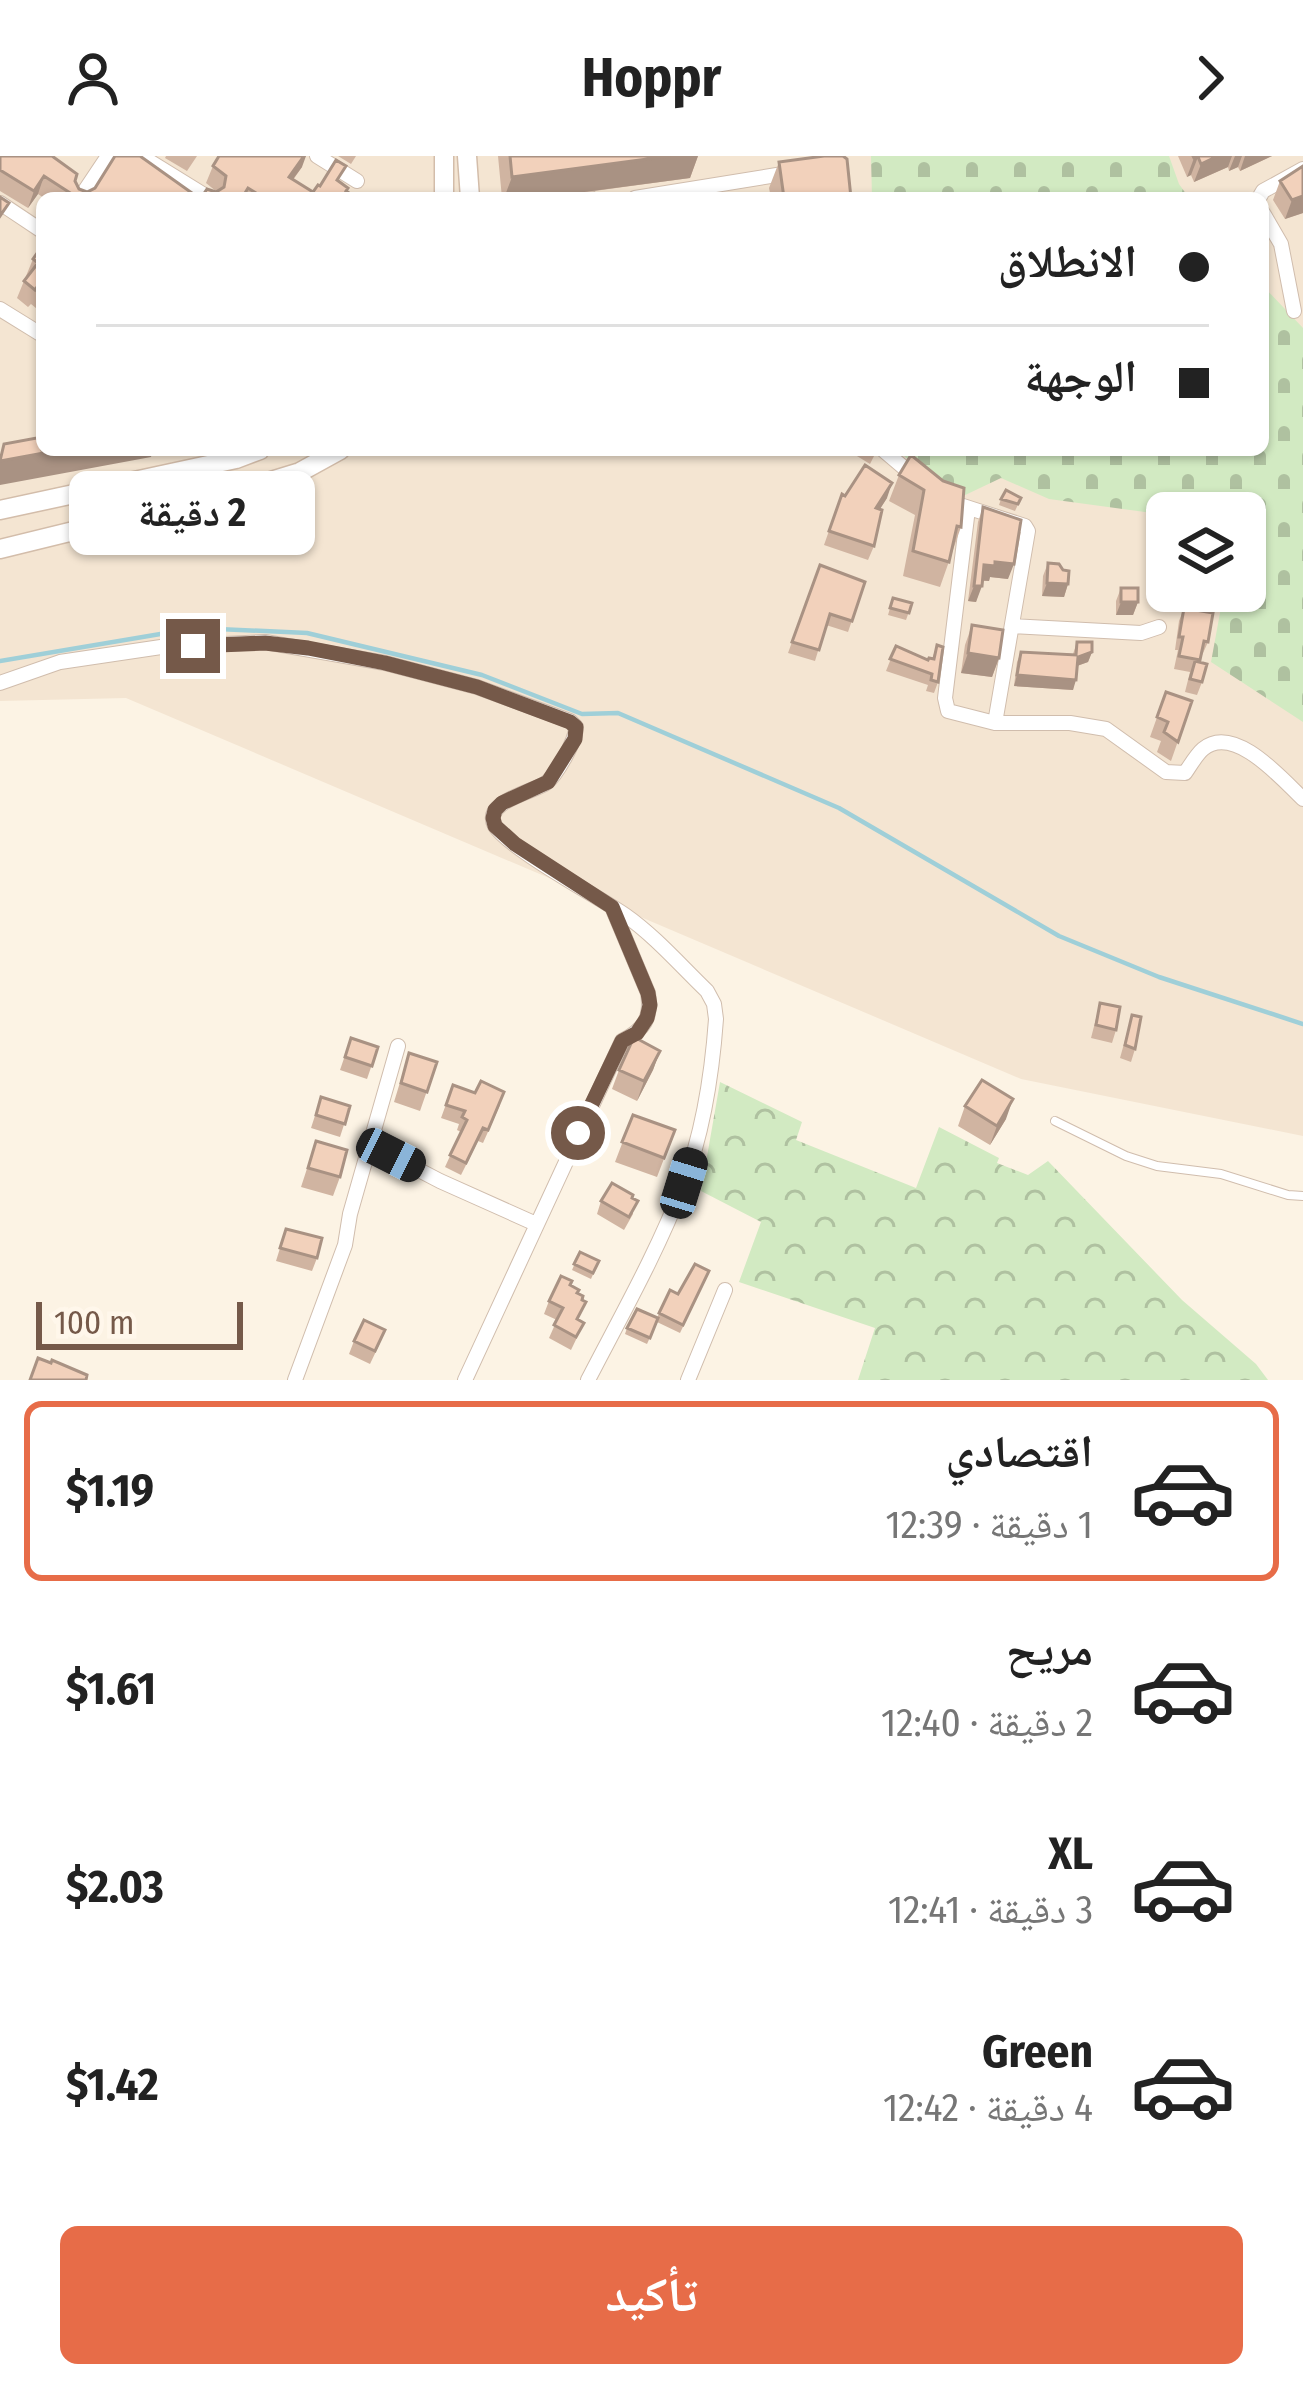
<!DOCTYPE html>
<html lang="ar">
<head>
<meta charset="utf-8">
<style>
  :root { --surface:#fff; --page:#f6f6f6; --text:#222; --muted:#767676; --line:#e0e0e0; --accent:#e76c48 }
  body { margin:0; font-family:"Fira Sans Condensed","Noto Naskh Arabic",sans-serif; background:var(--page); color:var(--text); direction:rtl; height:100vh; display:flex; flex-direction:column; font-size:45px; white-space:nowrap }
  * { box-sizing:border-box; margin:0 }
  p { font-size:39px; color:var(--muted) }
  .icon { flex:none; width:66px; height:66px; fill:none; stroke:currentColor; stroke-width:2; stroke-linecap:round; stroke-linejoin:round }
  .map { position:relative; height:1224px; overflow:hidden; direction:ltr }
  .side { display:flex; flex-direction:column; background:var(--surface); flex:1 }
  .side>* { flex:none }
  .guide { position:absolute; left:36px; top:36px; width:1233px; height:264px; border-radius:18px; box-shadow:0 3px 9px #0004; direction:rtl; display:grid; align-content:center; height:264px; padding:0 60px; background:var(--surface) }
  .buttons { position:absolute; left:1146px; top:336px; display:grid; gap:24px }
  .buttons a { display:grid; place-items:center; width:120px; height:120px; border-radius:18px; background:var(--surface); box-shadow:0 3px 9px #0004; font-size:60px }
  .scale { position:absolute; left:36px; bottom:30px; width:207px; box-sizing:border-box; padding-left:12px; border:6px solid #755949; border-top:0; font-size:33px; line-height:42px; white-space:nowrap; color:#755949; -webkit-text-stroke:9px #fff7eb; paint-order:stroke }
  .end { position:absolute; width:54px; height:54px; margin:-27px; border:15px solid #755949; background:#fff; box-shadow:0 0 0 6px #fff }
  .from { border-radius:50% }
  .bubble { position:absolute; height:84px; border-radius:18px; background:var(--surface); box-shadow:0 3px 9px #0004; font-size:39px; font-weight:700; line-height:84px; text-align:center; direction:rtl }
  .car { position:absolute; width:36px; height:72px; margin:-36px -18px; border-radius:15px; box-shadow:0 0 9px 3px #0007; background:linear-gradient(#222 24%,#8ab4d8 0 40%,#222 0 76%,#8ab4d8 0 86%,#222 0) }
  .guide b { display:flex; align-items:center; gap:42px; height:114px; font-size:45px }
  .guide b+b { border-top:3px solid var(--line) }
  .guide i { width:30px; height:30px; background:var(--text) }
  ul { padding:21px 0 0; list-style:none }
  li { display:flex; align-items:center; gap:36px; height:180px; margin:0 24px 18px; padding:0 36px; border:6px solid transparent; border-radius:18px }
  li div { flex:1 }
  li b { display:block; font-size:45px }
  li em { font-style:normal; font-weight:700 }
  li.selected { border-color:var(--accent) }
  li>.icon { width:108px; height:108px; stroke-width:1.5 }
  .cta { display:flex; gap:24px; margin-top:auto; padding:24px 60px }
  .cta a { flex:1; height:138px; border-radius:18px; background:var(--accent); color:#fff; font-size:48px; font-weight:700; line-height:138px; text-align:center }
  header { display:flex; justify-content:space-between; align-items:center; height:156px; padding:0 60px; background:var(--surface); font-size:54px; font-weight:700 }
  .map>svg:first-child { display:block }
  .residential { fill:#f4e5d2; fill-rule:evenodd }
  .forest { fill:url(#forest-crowns) }
  .cemetery { fill:url(#cemetery-stones) }
  .lines { fill:none; stroke-linecap:round; stroke-linejoin:round }
  .stream { stroke:#9fcfd8; stroke-width:4.5 }
  .lane-casing { stroke:#d0bdad; stroke-width:10 }
  .street-casing { stroke:#d0bdad; stroke-width:16 }
  .secondary-casing { stroke:#d3bdaa; stroke-width:21 }
  .lane { stroke:#fff; stroke-width:8 }
  .street { stroke:#fff; stroke-width:14 }
  .secondary { stroke:#fff; stroke-width:18 }
  .wall { fill:#d0b4a1 }
  .shaded-wall { fill:#a99283 }
  .building { fill:#f2d1bb; stroke:#a99283; stroke-width:3 }
  .route { stroke:#755949; stroke-width:15 }
</style>
</head>
<body>
<header><svg class="icon" aria-label="forward" viewBox="0 0 24 24"><path d="M9 5l7 7-7 7"/></svg>Hoppr<svg class="icon" aria-label="person" viewBox="0 0 24 24"><circle cx="12" cy="8" r="4"/><path d="M4 21q1-7 8-7t8 7"/></svg></header>
<div class="map">
<svg width="1303" height="1224" viewBox="0 0 1303 1224">
  <defs>
    <pattern id="forest-crowns" width="20" height="18" patternUnits="userSpaceOnUse" patternTransform="scale(3)"><rect width="20" height="18" fill="#d2eac2"/><path d="M2 6a3 3 0 1 1 6 0M12 15a3 3 0 1 1 6 0" fill="none" stroke="#afc1a0"/></pattern>
    <pattern id="cemetery-stones" width="16" height="16" patternUnits="userSpaceOnUse" patternTransform="scale(3)"><rect width="16" height="16" fill="#d2eac2"/><path d="M2 7V4a2 2 0 0 1 4 0v3zM10 15v-3a2 2 0 0 1 4 0v3z" fill="#afc1a0"/></pattern>
  </defs>
  <rect width="100%" height="100%" fill="#fcf3e4"/>
  <path class="residential" d="M0,0H1303V980L1021,923L126,542L0,545ZM42,42H1263V294H42ZM1167,357H1245V435H1167Z"/>
  <path class="forest" d="M720,926L802,966L796,984L916,1032L939,971L999,1002L997,1007L1028,1019L1048,1005L1182,1144L1256,1208L1268,1224H858L875,1172L739,1126L761,1066L701,1035Z"/>
  <path class="cemetery" d="M871,0H1169L1179,28L1189,42H872Z
    M1263,130L1303,172V566L1211,506L1224,435H1245V357L1167,359L1049,343L1001,322L959,342L941,335L898,294H1263Z"/>
  <g class="lines">
    <path class="stream" d="M0,505L196,472L307,477L482,519L582,558L618,557L839,652L1059,780L1159,821L1303,868"/>
    <g class="lane-casing">
      <path id="lane" d="M1055,965L1126,1000L1157,1010L1221,1018L1288,1039L1303,1040"/>
    </g>
    <g class="street-casing">
      <path id="street" d="M141,0L209,42
        M317,0L357,25
        M80,42L108,0
        M635,42L789,17
        M1259,42L1263,35L1303,13
        M0,47L42,75
        M1263,57L1281,88L1294,155
        M0,153L42,179
        M883,294L916,322
        M960,349L1025,370L1028,375L995,567
        M968,353L945,542L948,555L995,567H1070L1106,573L1166,616L1185,617C1190,610 1196,599 1203,593C1234,567 1282,623 1303,643
        M1012,470L1141,477L1159,471
        M0,527L60,506L161,491L265,486L385,507L477,531L570,565L576,571C576,584 557,619 546,627C534,636 482,645 495,670C508,692 599,741 625,759C655,780 681,810 707,835L714,848L716,863C712,919 703,977 683,1029C657,1097 621,1160 588,1224
        M369,988L440,1025L536,1068
        M295,1224L345,1089L350,1058L398,890
        M465,1224L622,885C644,874 652,862 648,837L612,751
        M688,1224L725,1134"/>
    </g>
    <g class="secondary-casing">
      <path id="secondary" d="M467,0L470,42
        M444,42V0
        M0,354L236,303L260,294
        M0,393L245,333L300,316L340,294"/>
    </g>
    <use href="#lane" class="lane"/>
    <use href="#street" class="street"/>
    <use href="#secondary" class="secondary"/>
  </g>
  <path class="wall" d="M0,0L53,1L75,25L79,33L87,36L95,32L115,0H141L199,42H44L38,38L28,52L0,35Z
    M166,0H197L187,15L165,2Z
    M338,0H356L351,8Z
    M498,0H698L690,22L550,41L595,42H502Z
    M1178,0H1272L1240,15L1238,11L1229,15L1228,11L1194,26L1191,19L1187,21Z
    M779,6L851,42H771L769,32Z
    M213,10L302,11L293,24L313,36L320,30L340,26L352,39L351,42H201L217,36L206,27Z
    M1303,10V57L1285,63L1273,44L1280,25Z
    M42,95V157L31,148L28,151L17,142L33,103Z
    M853,294H877L870,308L852,297Z
    M911,299L961,371L940,431L903,420L915,359L889,345L899,319Z
    M842,338L887,342L880,353L874,390L868,404L824,389Z
    M1021,342L1015,355L999,349L1001,343Z
    M983,351L1008,423L990,421L989,425H982L976,446L968,445L978,366Z
    M1048,407L1068,428L1064,441L1042,440L1043,420Z
    M820,409L865,426L848,476L826,469L815,505L788,497Z
    M1121,432L1138,446L1133,459H1116V445Z
    M893,442L912,447L906,464L888,459Z
    M1184,452L1208,486L1199,506L1202,526L1197,539L1185,536L1190,516L1174,513L1178,494H1175L1179,465Z
    M972,469L999,502L992,521L961,517L965,489Z
    M1077,486L1092,496L1088,506L1077,510L1073,534L1014,530L1017,506L1021,496L1073,498Z
    M937,489L938,526L934,537L926,535L928,529L886,515L896,490L928,504L932,503Z
    M1166,536L1192,545L1171,605L1157,596L1161,585L1150,581Z
    M1100,847L1116,874L1112,887L1091,882Z
    M1132,859L1135,893L1131,906L1120,902Z
    M351,882L378,891L367,923L340,914Z
    M660,895L653,914L637,945L612,933L619,914Z
    M409,897L437,906L420,955L394,946Z
    M453,929L500,949L483,987L478,985L461,1019L445,1011L461,976L457,974L459,968L441,962Z
    M321,941L350,950L340,981L311,972Z
    M965,950L1006,963L990,989L958,970Z
    M633,959L675,974L657,1021L615,1006Z
    M316,985L340,1021L333,1040L301,1031Z
    M632,1042L633,1058L624,1074L597,1058L601,1045Z
    M286,1073L317,1102L312,1115L276,1105Z
    M580,1096L599,1105L591,1123L572,1114Z
    M706,1123L680,1177L657,1166L647,1188L625,1178L627,1172L657,1162L670,1134L678,1138Z
    M570,1129L577,1137L578,1164L584,1167L571,1194L549,1182L557,1164L544,1158L549,1145Z
    M354,1185L380,1187L370,1208L349,1198Z"/>
  <path class="shaded-wall" d="M304,0H306L302,11L282,38L289,21Z
    M670,0H698L690,22L539,42H504L512,21Z
    M1218,0H1232L1228,11L1194,26L1201,8Z
    M1235,0H1242L1238,11L1229,15Z
    M1245,0H1272L1240,15Z
    M1198,1L1191,19L1187,21L1194,2Z
    M44,20L38,38L28,52L34,35Z
    M1303,40V57L1285,63L1292,44Z
    M60,294H153L151,301L0,329V305Z
    M892,327L887,342L871,367L876,352Z
    M995,406L1014,408L1008,423L990,421L989,425L978,424L984,409Z
    M1047,427L1068,428L1064,441L1042,440Z
    M974,430H982L976,446L968,445Z
    M1121,446H1138L1133,459H1116Z
    M1092,496L1088,506L1074,511L1078,501Z
    M968,497L999,502L992,521L961,517Z
    M1017,519L1076,524L1073,534L1014,530Z
    M660,895L653,914L637,945L644,925Z
    M1013,943L1006,963L990,989L997,970Z"/>
  <path class="building" d="M0,0H52L77,18L75,25L79,33L87,36L95,32L115,0H140L199,42H78L44,20L34,35L0,14Z
    M219,0H304L289,21L313,36L318,29L320,30L336,4L346,10L337,24L348,32L346,35L352,39L350,42H264L248,32L242,42H201L207,33L216,36L224,31L226,20L213,10Z
    M510,0H670L512,21Z
    M824,0H843L847,3L851,42H784L779,6Z
    M1193,0H1218L1201,8L1198,1L1194,2Z
    M1303,10V40L1292,44L1280,25Z
    M594,37L595,42H531Z
    M0,41L9,47L0,60Z
    M40,93L42,95V134L37,131L35,134L24,125L38,107L33,103Z
    M42,281V294H60L0,305L4,288Z
    M911,299L943,325L964,332L961,371L957,370L949,406L913,395L924,334L899,319Z
    M865,309L892,327L876,352L882,354L874,390L829,375L842,338L845,340Z
    M1006,334L1021,342L1018,348L1001,343Z
    M983,351L1021,364L1014,408L995,406V410L984,409L982,430H974Z
    M1048,407L1059,408L1063,414L1069,415L1068,428L1047,427Z
    M820,409L865,426L852,465L830,458L819,494L792,486Z
    M1121,432H1138V446H1121Z
    M893,442L912,447L909,457L890,452Z
    M1184,452L1213,457L1208,486L1204,485L1200,504L1179,500L1183,481H1179Z
    M972,469L1003,474L999,502L968,497Z
    M1077,486H1092V496L1078,501L1076,524L1017,519L1021,496L1076,499Z
    M937,489L943,491L938,526L931,524L932,518L890,503L896,490L928,504L929,502L934,503Z
    M1195,505L1207,508L1202,526L1190,523Z
    M1166,536L1192,545L1178,586L1164,576L1168,566L1157,561Z
    M1100,847L1120,851L1116,874L1096,869Z
    M1132,859L1141,861L1135,893L1125,889Z
    M634,881L660,895L644,925L619,914Z
    M351,882L378,891L372,910L345,901Z
    M409,897L437,906L427,936L401,927Z
    M982,924L1013,943L997,970L965,950Z
    M481,925L504,936L488,974L483,972L466,1007L450,999L467,964L462,961L465,955L446,949L453,929L475,937Z
    M321,941L350,950L345,968L316,959Z
    M633,959L675,974L664,1002L622,986Z
    M316,985L347,994L340,1021L308,1012Z
    M612,1027L633,1039L632,1042L638,1045L629,1061L601,1045Z
    M286,1073L322,1082L317,1102L280,1092Z
    M580,1096L599,1105L593,1117L574,1108Z
    M695,1108L709,1115L683,1169L659,1157L670,1134L678,1138Z
    M561,1120L572,1125L570,1129L579,1134L577,1137L583,1140L582,1144L586,1146L577,1163L584,1167L576,1181L554,1169L563,1152L549,1145Z
    M637,1153L658,1162L650,1182L627,1172Z
    M364,1164L385,1174L375,1195L354,1185Z
    M38,1202L51,1207L52,1204L87,1219L86,1224H30Z"/>
  <g class="lines">
    <path class="route" d="M193,490L265,487L308,492L385,507L477,531L570,566L576,571L575,583L548,626L502,647L495,654L493,662L495,670L515,688L612,751L648,837L650,849L647,862L637,877L622,885L578,977"/>
  </g>
</svg>
<div class="buttons">
<a><svg class="icon" aria-label="layers" viewBox="0 0 24 24"><path d="M12 4l9 5-9 5-9-5zM3 14l9 5 9-5"/></svg></a>
</div>
<div class="scale">100 m</div>
<i class="end from" style="left:578px;top:977px"></i>
<i class="end" style="left:193px;top:490px"></i>
<div class="bubble" style="left:69px;top:315px;width:246px">2 دقيقة</div>
<i class="car" style="left:391px;top:999px;rotate:117deg"></i>
<i class="car" style="left:684px;top:1027px;rotate:17deg"></i>
<div class="guide">
<b><i class="from"></i>الانطلاق</b>
<b><i></i>الوجهة</b>
</div>
</div>
<section class="side">
<ul>
<li class="selected"><svg class="icon" aria-label="car" viewBox="0 0 24 24"><path d="M5 17H2v-5l4-1 3-4h7l3 4 3 1v5h-3M9 17h6M6 11h13"/><circle cx="7" cy="17" r="2"/><circle cx="17" cy="17" r="2"/></svg><div><b>اقتصادي</b><p>1 دقيقة · 12:39</p></div><em>$1.19</em></li>
<li><svg class="icon" aria-label="car" viewBox="0 0 24 24"><path d="M5 17H2v-5l4-1 3-4h7l3 4 3 1v5h-3M9 17h6M6 11h13"/><circle cx="7" cy="17" r="2"/><circle cx="17" cy="17" r="2"/></svg><div><b>مريح</b><p>2 دقيقة · 12:40</p></div><em>$1.61</em></li>
<li><svg class="icon" aria-label="car" viewBox="0 0 24 24"><path d="M5 17H2v-5l4-1 3-4h7l3 4 3 1v5h-3M9 17h6M6 11h13"/><circle cx="7" cy="17" r="2"/><circle cx="17" cy="17" r="2"/></svg><div><b>XL</b><p>3 دقيقة · 12:41</p></div><em>$2.03</em></li>
<li><svg class="icon" aria-label="car" viewBox="0 0 24 24"><path d="M5 17H2v-5l4-1 3-4h7l3 4 3 1v5h-3M9 17h6M6 11h13"/><circle cx="7" cy="17" r="2"/><circle cx="17" cy="17" r="2"/></svg><div><b>Green</b><p>4 دقيقة · 12:42</p></div><em>$1.42</em></li>
</ul>
<div class="cta"><a>تأكيد</a></div>
</section>
</body>
</html>
